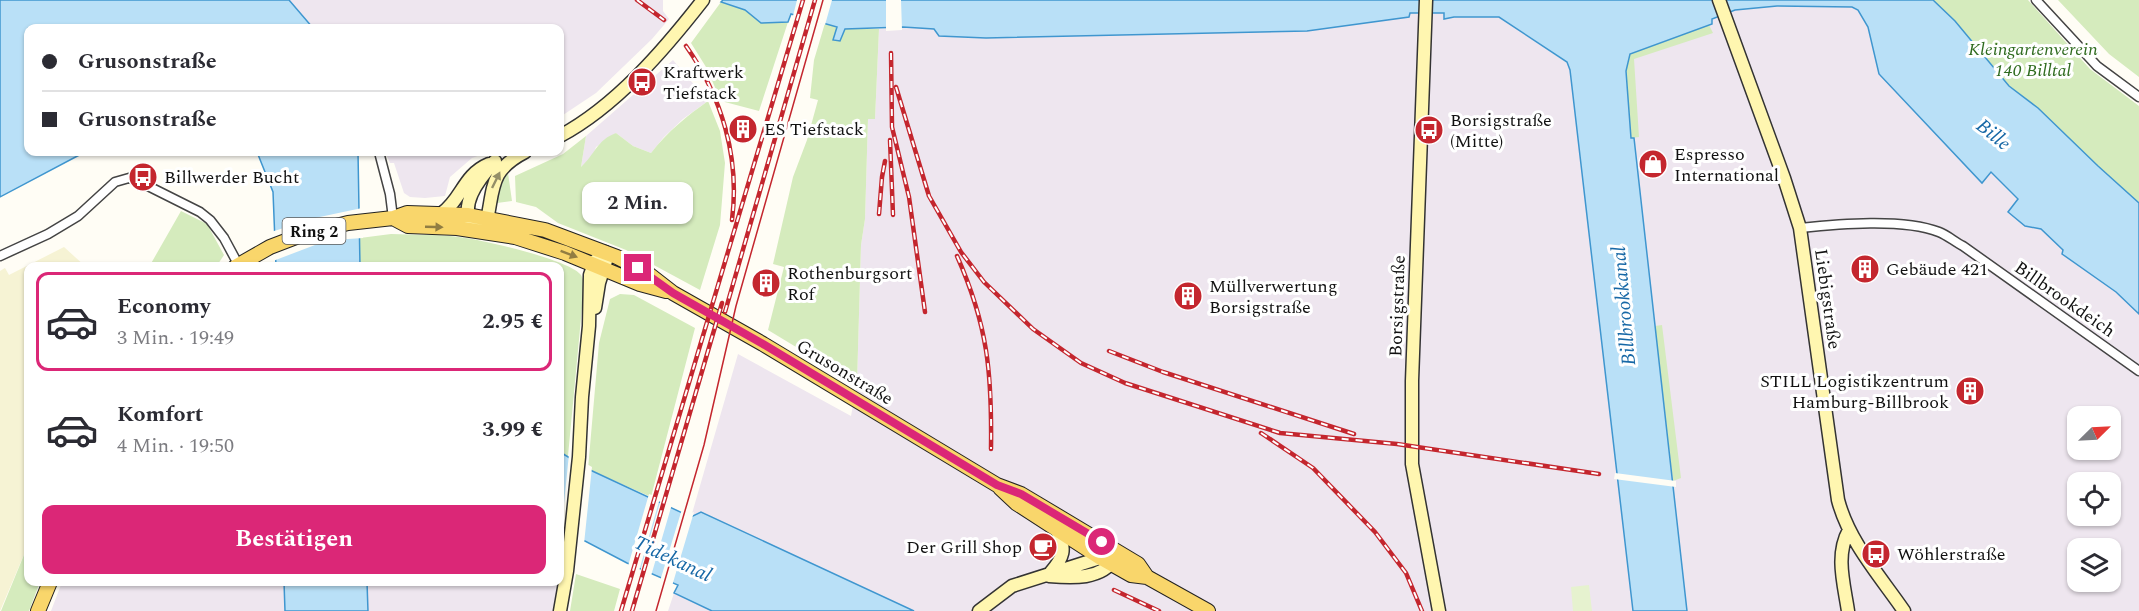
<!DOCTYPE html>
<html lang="de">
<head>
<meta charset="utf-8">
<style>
  :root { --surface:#fff; --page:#f7f7f7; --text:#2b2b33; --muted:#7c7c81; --line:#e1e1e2; --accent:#db2777 }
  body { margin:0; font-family:Spectral,serif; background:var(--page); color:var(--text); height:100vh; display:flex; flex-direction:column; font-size:22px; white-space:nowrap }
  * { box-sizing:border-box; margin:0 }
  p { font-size:20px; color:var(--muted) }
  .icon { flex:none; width:33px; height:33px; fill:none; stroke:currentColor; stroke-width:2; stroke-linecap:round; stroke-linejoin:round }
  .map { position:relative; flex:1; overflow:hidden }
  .side { position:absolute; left:24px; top:262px; width:540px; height:324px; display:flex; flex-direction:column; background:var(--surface); border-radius:12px; box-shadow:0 2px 4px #0004 }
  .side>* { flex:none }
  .banner { position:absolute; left:24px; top:24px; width:540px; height:132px; border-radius:12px; box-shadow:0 2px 4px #0004; display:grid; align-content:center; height:132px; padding:0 18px; background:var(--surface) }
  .needle { width:39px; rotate:66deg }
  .buttons { position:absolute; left:2067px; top:406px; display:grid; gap:12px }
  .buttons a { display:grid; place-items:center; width:54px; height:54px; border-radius:12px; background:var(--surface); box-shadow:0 2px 4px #0004; font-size:30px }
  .end { position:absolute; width:27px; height:27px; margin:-14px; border:8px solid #db2777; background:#fff; box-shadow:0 0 0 3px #fff }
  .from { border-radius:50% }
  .bubble { position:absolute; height:42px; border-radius:12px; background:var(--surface); box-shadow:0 2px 4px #0004; font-size:20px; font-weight:700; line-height:42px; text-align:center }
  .banner b { display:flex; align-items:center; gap:21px; height:57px; font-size:22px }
  .banner b+b { border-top:2px solid var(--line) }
  .banner i { width:15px; height:15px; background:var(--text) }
  ul { padding:10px 0 0; list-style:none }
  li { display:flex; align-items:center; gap:18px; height:99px; margin:0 12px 9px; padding:0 6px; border:3px solid transparent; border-radius:12px }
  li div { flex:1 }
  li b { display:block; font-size:22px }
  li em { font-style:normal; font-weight:700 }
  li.on { border-color:var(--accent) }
  li>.icon { width:54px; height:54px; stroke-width:1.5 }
  .primary-button { display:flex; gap:12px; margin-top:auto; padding:12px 18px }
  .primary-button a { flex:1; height:69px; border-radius:12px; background:var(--accent); color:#fff; font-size:24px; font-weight:700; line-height:69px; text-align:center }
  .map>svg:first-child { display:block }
  .industrial { fill:#eee6ef; fill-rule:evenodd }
  .farmland { fill:#f6f3d4 }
  .green { fill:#d5ebbd }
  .pitch { fill:#e6f2cf }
  .water { fill:#b9e0f7; stroke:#3f96cf; stroke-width:1.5 }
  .pier { fill:#fffdf5 }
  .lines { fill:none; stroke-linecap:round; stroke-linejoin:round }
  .street-casing { stroke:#444; stroke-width:11 }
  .secondary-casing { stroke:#333; stroke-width:15 }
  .primary-casing { stroke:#222; stroke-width:16 }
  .street { stroke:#fff; stroke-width:8 }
  .secondary { stroke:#fff6b0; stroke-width:12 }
  .primary { stroke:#f9d66b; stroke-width:14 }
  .tram { stroke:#c4262e; stroke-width:1.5 }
  .rail-casing { stroke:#c4262e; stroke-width:4.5 }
  .rail { stroke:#fff; stroke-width:2; stroke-dasharray:7; stroke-linecap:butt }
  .oneway { fill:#948f68 }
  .oneway2 { fill:#917d42 }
  .route { stroke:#db2777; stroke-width:8 }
  .labels { text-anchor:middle; stroke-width:6; stroke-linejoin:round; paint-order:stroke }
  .shield { fill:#fff; stroke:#585858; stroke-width:1.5 }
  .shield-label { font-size:16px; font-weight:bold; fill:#111 }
  .park-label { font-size:18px; font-style:italic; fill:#2f6b1f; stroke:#fff }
  .poi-label { font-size:18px; fill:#111; stroke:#fff; text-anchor:start }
  .street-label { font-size:18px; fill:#111; stroke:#fff }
  .water-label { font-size:20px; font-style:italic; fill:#1768a6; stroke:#fff }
</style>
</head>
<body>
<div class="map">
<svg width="2139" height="611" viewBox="0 0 2139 611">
  <rect width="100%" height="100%" fill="#fffdf5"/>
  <path class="industrial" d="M289,0H663V11L669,19L652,39L596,93L560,117V28H313Z
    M1777,6L1852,7L1858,10L1868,27L1879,74L1981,182L1991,172L2018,200L2009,212L2025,226L2041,229L2063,250L2062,254L2116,292L2139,314V611H1687L1634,138H1631L1630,54L1712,24V19L1735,10ZM2078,417H2110V450H2078ZM2078,483H2110V516H2078ZM2078,549H2110V582H2078Z
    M1410,13H1444V19L1454,17H1499L1567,63L1570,70L1633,611H914L701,512L691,517L738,354L851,416L857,384L861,245L865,219L868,119H875L879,29L903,27L934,29L939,36L986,38L1307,31L1409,17Z
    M673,60L708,101L683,119L664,137L651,153L633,146L616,133L596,147L592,157L581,167L586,136Z
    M385,152H489L472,158L450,177L445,196L425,198L410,197L404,193L394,163H390Z
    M560,558L562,564L559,591L555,611H368L367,582H560Z
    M62,582H284L285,611H51Z
    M674,593L712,611H668Z"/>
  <path class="farmland" d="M64,247L86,267H28V545L0,611V271L5,268L9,275Z"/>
  <path class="green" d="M1933,0H2028L2090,69L2139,106V203L2098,166L2038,108L2009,86L1955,21Z
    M2058,0H2139V77L2109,54Z
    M721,2L746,10L761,23L788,22L759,111L721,101L706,67L691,43Z
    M825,23L845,29H879L875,119H868L865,219L861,245L857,384L768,330L784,267L773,264L793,177L807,140L818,100L810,98L814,60Z
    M1709,25L1713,33L1634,59L1639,137L1631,138L1626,71L1630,54Z
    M708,101L720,131L725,163L720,225L700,290L626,250L558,223L536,207L516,202L515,176L563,154L586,136L581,167C595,154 597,140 616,133L633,146L651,153C668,131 687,116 708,101Z
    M508,173L512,201L497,203C498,191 500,181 508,173Z
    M181,211L207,224L224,255L216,267H149Z
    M391,234C415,235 442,234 466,238C486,241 570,260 581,275C585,281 584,290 583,297L568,456L560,452V267H360V238Z
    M620,294L634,295L695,328L651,497L588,469L599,343L610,299Z
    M1662,325L1681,478L1673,481L1655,326Z
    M28,545V582H40L29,611H1Z
    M576,574L620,589L614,611H570Z"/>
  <path class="pitch" d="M1589,585L1592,611H1573L1571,587Z"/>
  <path class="water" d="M0,0H289L313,28H28V152H85L0,197Z
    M723,0H1933L1955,21L2009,86L2038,108L2098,166L2139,203V314L2116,292L2062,254L2063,250L2041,229L2025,226L2008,212L2018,199L1991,172L1982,183L1879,74L1868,27L1858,10L1852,7L1777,6L1735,10L1712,19V24L1630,54L1626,71L1631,138H1634L1687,611H1633L1570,70L1567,62L1499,17H1454L1444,19V13H1410L1409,17L1307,31L986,38L939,36L934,29L903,27L845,29L840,41L833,40L837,27L791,14L788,22L761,23L745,10L721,2Z
    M257,152H358L360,267H276L273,192Z
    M560,452L588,469L691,517L701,512L914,611H712L674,593L678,585L627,563L585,541L560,540Z
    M284,582H367L368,611H285Z"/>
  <path class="pier" d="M797,0H832L825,25L793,16Z
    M886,0H901L902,30L886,31Z
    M362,208L363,238L348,239L315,245L273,261L271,232L315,218Z
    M569,454L592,467L584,544H577V541L574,543H560Z
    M1615,473L1676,481V487L1614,479Z
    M649,494L660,498L639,571L628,566Z
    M661,499L672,504L651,576L640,572Z
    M682,509L691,513L694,512L672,586L660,581Z"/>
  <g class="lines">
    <g class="street-casing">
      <path id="street" d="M2036,0L2097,66L2139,97
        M379,152L390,194L393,218
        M1800,228C1838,224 1903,218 1939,232C1947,235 1955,242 1963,246L2139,371
        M0,256L48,234L78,216L115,182L129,178L138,181L200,212L210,220L224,238L238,264"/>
    </g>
    <g class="secondary-casing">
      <path id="secondary" d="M1426,0L1412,381V464L1439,611
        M1719,0L1784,178L1800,228L1838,500C1849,542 1880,576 1904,611
        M560,136C616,106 664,50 703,0
        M495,161C479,179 455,208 476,230L487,220C494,187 490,170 525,152
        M442,213C462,199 463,175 489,164
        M595,308L599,283L606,261
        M1051,572C1063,558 1067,549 1057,531
        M1049,576C1072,578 1102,580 1115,558
        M560,611L567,571L579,457L582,397L589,326L590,275L595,261L605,252
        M979,611L1012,586L1106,556
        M1848,611C1844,584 1835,555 1849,530"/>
    </g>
    <g class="primary-casing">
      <path id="primary" d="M393,218L408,226L457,228L515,237L565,253L640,284L666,291
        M235,267L270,247L304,234L348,223L393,218L407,213L468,215L545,230L617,257L646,272L673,293L763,344L997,485L1021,494L1138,564L1147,577
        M1000,488L1016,503L1101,558L1131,575L1147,577L1208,611
        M38,611L50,582"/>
    </g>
    <use href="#street" class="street"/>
    <use href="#secondary" class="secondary"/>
    <use href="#primary" class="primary"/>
    <path class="tram" d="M656,611L704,445L736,306L823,0"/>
    <g class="rail-casing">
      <path id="rail" d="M637,0L664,20
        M686,46C722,97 740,158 732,220
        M891,53L892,127L909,197L925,312
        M896,87L929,196L961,252L984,282L1033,329L1081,363L1125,383L1280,433L1397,444L1599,474
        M890,140L893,215
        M879,214L882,177L885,161
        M957,256C988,326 992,373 991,449
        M725,312L815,0
        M1109,351L1163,372L1354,434
        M1261,433L1313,468L1375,532L1406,573L1422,611
        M1114,590L1159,611
        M621,611L803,0
        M632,611L722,303"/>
    </g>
    <use href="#rail" class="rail"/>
  </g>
  <defs><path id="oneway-solid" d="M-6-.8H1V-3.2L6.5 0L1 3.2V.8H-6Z" transform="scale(1.5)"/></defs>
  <use class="oneway" href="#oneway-solid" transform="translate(496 180) rotate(-64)"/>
  <g class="oneway2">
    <use href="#oneway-solid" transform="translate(434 227) rotate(2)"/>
    <use href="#oneway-solid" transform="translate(569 254) rotate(21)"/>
  </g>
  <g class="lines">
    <path class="route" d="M638,268L673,293L763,344L997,485L1021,494L1102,542"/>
  </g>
  <defs>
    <g id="bus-disc" transform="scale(1.5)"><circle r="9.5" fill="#c4262e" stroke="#fff"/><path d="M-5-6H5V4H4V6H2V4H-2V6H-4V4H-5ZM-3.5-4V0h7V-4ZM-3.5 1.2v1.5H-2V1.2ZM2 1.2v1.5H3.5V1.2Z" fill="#fff"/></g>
    <g id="building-disc" transform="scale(1.5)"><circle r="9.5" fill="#c4262e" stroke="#fff"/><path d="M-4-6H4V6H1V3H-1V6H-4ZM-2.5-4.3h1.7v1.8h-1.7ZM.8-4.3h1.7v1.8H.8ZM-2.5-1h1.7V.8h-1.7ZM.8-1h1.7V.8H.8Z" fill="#fff"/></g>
    <g id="shop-disc" transform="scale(1.5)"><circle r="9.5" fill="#c4262e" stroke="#fff"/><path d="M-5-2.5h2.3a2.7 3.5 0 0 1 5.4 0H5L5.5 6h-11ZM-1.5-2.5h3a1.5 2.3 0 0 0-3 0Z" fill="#fff"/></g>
    <g id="cafe-disc" transform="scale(1.5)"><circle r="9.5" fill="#c4262e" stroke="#fff"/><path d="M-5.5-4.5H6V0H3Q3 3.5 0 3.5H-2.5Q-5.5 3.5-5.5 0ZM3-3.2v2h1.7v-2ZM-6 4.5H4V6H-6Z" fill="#fff"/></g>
  </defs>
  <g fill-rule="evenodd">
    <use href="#bus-disc" x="642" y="82"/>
    <use href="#building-disc" x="743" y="129"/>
    <use href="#bus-disc" x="1429" y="130"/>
    <use href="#shop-disc" x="1653" y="164"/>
    <use href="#bus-disc" x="143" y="177"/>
    <use href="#building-disc" x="1865" y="269"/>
    <use href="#building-disc" x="766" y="283"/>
    <use href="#building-disc" x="1188" y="296"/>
    <use href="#building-disc" x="1970" y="391"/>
    <use href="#cafe-disc" x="1043" y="547"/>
    <use href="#bus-disc" x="1876" y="554"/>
  </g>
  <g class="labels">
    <rect class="shield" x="282.5" y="218" width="63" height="26" rx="4.5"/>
    <g class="shield-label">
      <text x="314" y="237">Ring 2</text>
    </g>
    <g class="park-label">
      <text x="2033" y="55">Kleingartenverein<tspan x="2033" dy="21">140 Billtal</tspan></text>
    </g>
    <g class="poi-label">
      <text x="663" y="78">Kraftwerk<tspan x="663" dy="21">Tiefstack</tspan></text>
      <text x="1450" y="126">Borsigstraße<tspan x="1450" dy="21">(Mitte)</tspan></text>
      <text x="764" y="135">ES Tiefstack</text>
      <text x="1674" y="160">Espresso<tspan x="1674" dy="21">International</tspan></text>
      <text x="164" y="183">Billwerder Bucht</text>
      <text x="1886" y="275">Gebäude 421</text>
      <text x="787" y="279">Rothenburgsort<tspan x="787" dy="21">Rof</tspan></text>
      <text x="1209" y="292">Müllverwertung<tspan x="1209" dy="21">Borsigstraße</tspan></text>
      <text x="1949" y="387" text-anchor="end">STILL Logistikzentrum<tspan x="1949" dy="21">Hamburg-Billbrook</tspan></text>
      <text x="1022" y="553" text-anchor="end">Der Grill Shop</text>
      <text x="1897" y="560">Wöhlerstraße</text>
    </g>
    <g class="street-label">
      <text transform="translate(1828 299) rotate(82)" y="6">Liebigstraße</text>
      <text transform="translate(2065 299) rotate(35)" y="6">Billbrookdeich</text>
      <text transform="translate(1397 306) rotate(-88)" y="6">Borsigstraße</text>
      <text transform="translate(845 372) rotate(31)" y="6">Grusonstraße</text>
    </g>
    <g class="water-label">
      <text transform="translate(1994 134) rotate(39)" y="7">Bille</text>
      <text transform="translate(1623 306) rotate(-95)" y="7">Billbrookkanal</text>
      <text transform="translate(673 558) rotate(25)" y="7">Tidekanal</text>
    </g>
  </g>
</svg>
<div class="buttons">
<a><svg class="needle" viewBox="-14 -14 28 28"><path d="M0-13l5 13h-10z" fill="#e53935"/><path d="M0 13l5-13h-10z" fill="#7c7c81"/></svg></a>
<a><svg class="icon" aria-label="locate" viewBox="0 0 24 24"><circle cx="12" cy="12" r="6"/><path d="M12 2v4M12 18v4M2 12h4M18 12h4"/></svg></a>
<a><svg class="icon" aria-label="layers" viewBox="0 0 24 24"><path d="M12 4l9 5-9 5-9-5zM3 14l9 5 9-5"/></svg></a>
</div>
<i class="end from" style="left:1102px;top:542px"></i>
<i class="end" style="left:638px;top:268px"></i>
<div class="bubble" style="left:582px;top:182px;width:111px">2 Min.</div>
<div class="banner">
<b><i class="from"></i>Grusonstraße</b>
<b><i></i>Grusonstraße</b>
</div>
<section class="side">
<ul>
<li class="on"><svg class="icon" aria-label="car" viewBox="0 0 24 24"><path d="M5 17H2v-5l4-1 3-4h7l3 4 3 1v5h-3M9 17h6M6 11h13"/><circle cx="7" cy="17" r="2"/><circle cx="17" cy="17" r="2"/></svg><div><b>Economy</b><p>3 Min. · 19:49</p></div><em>2.95 €</em></li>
<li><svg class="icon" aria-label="car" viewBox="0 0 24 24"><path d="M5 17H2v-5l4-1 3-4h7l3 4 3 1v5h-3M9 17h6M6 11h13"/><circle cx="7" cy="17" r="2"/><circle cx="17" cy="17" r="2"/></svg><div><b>Komfort</b><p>4 Min. · 19:50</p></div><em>3.99 €</em></li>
</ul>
<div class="primary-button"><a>Bestätigen</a></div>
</section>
</div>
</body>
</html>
